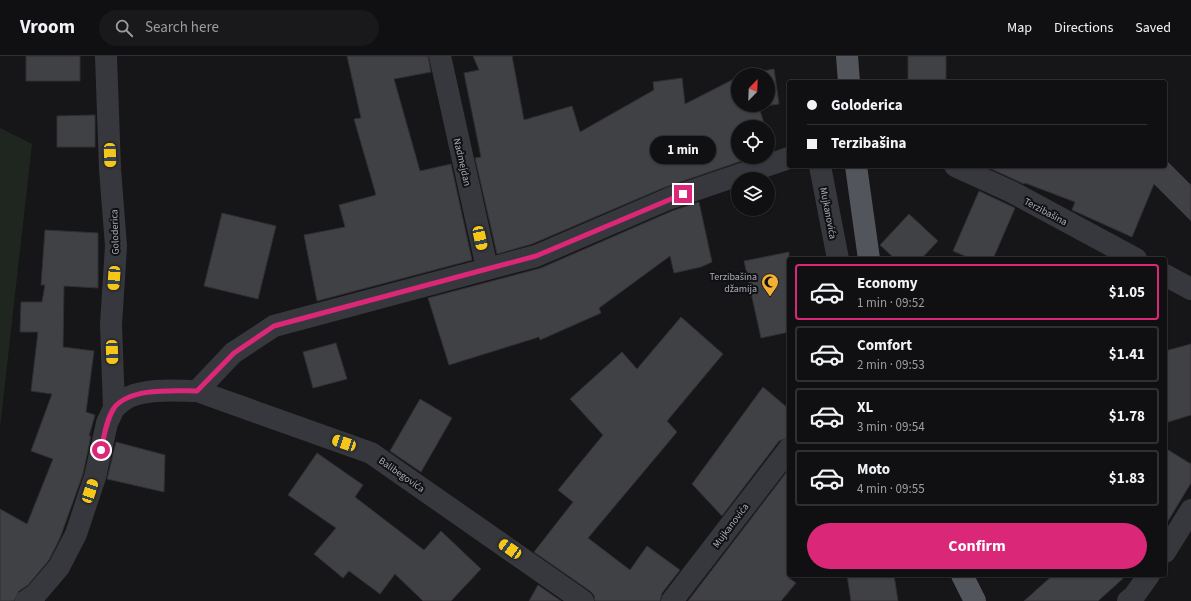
<!DOCTYPE html>
<html lang="en">
<head>
<meta charset="utf-8">
<style>
  :root { --surface:#101012; --page:#19191b; --text:#f1f3f6; --muted:#9c9d9f; --line:#303032; --accent:#db2777 }
  body { margin:0; font-family:"Source Sans 3",sans-serif; background:var(--page); color:var(--text); height:100vh; display:flex; flex-direction:column; font-size:15px; white-space:nowrap }
  * { box-sizing:border-box; margin:0 }
  p { font-size:13px; color:var(--muted) }
  .icon { flex:none; width:22px; height:22px; fill:none; stroke:currentColor; stroke-width:2; stroke-linecap:round; stroke-linejoin:round }
  .map { position:relative; flex:1; overflow:hidden }
  .drawer { position:absolute; left:787px; top:201px; width:380px; height:320px; display:flex; flex-direction:column; background:var(--surface); border-radius:4px; box-shadow:0 1px 3px #0004,0 0 0 1px var(--line) }
  .drawer>* { flex:none }
  .banner { position:absolute; left:787px; top:24px; width:380px; height:88px; border-radius:4px; box-shadow:0 1px 3px #0004,0 0 0 1px var(--line); display:grid; align-content:center; height:88px; padding:0 20px; background:var(--surface) }
  .needle { width:26px; rotate:23deg }
  .buttons { position:absolute; left:731px; top:12px; display:grid; gap:8px }
  .buttons a { display:grid; place-items:center; width:44px; height:44px; border-radius:50%; background:var(--surface); box-shadow:0 1px 3px #0004,0 0 0 1px var(--line); font-size:20px }
  .end { position:absolute; width:18px; height:18px; margin:-9px; border:5px solid #db2777; background:#fff; box-shadow:0 0 0 2px #fff }
  .from { border-radius:50% }
  .bubble { position:absolute; height:28px; border-radius:14px; background:var(--surface); box-shadow:0 1px 3px #0004,0 0 0 1px var(--line); font-size:13px; font-weight:700; line-height:28px; text-align:center }
  .car { position:absolute; width:12px; height:24px; margin:-12px -6px; border-radius:5px; box-shadow:0 0 3px 1px #0007; background:linear-gradient(#f5c518 24%,#345 0 40%,#f5c518 0 76%,#345 0 86%,#f5c518 0) }
  .banner b { display:flex; align-items:center; gap:14px; height:38px; font-size:15px }
  .banner b+b { border-top:1px solid var(--line) }
  .banner i { width:10px; height:10px; background:var(--text) }
  ul { padding:7px 0 0; list-style:none }
  li { display:flex; align-items:center; gap:12px; height:56px; margin:0 8px 6px; padding:0 12px; border:2px solid var(--line); border-radius:4px }
  li div { flex:1 }
  li b { display:block; font-size:15px }
  li em { font-style:normal; font-weight:700 }
  li.active { border-color:var(--accent) }
  li>.icon { width:36px; height:36px; stroke-width:1.5 }
  .button { display:flex; gap:8px; margin-top:auto; padding:8px 20px }
  .button a { flex:1; height:46px; border-radius:24px; background:var(--accent); color:#fff; font-size:16px; font-weight:700; line-height:46px; text-align:center }
  header { display:flex; align-items:center; gap:24px; box-sizing:border-box; height:56px; padding:0 20px; background:var(--surface); border-bottom:1px solid var(--line) }
  header strong { font-size:19px }
  nav { display:flex; gap:22px; margin-inline-start:auto; font-size:14px }
  .search { width:280px; height:36px; background:var(--page); display:flex; align-items:center; gap:10px; box-sizing:border-box; padding:0 14px; border-radius:22px; color:var(--muted); font-size:15px }
  .map>svg:first-child { display:block }
  .green { fill:#1e261f }
  .building { fill:#404145; stroke:#303034 }
  .lines { fill:none; stroke-linecap:round; stroke-linejoin:round }
  .street { stroke:#37383d; stroke-width:22 }
  .primary { stroke:#53555c; stroke-width:22 }
  .route { stroke:#db2777; stroke-width:5 }
  .labels { text-anchor:middle; stroke-width:4; stroke-linejoin:round; paint-order:stroke }
  .street-label { font-size:10px; fill:#a8adb8; stroke:#111113 }
  .poi-label { font-size:10px; fill:#a8adb8; stroke:#111113; text-anchor:end }
</style>
</head>
<body>
<header>
<strong>Vroom</strong>
<div class="search"><svg class="icon" aria-label="search" viewBox="0 0 24 24"><circle cx="10" cy="10" r="6"/><path d="M15 15l6 6"/></svg>Search here</div>
<nav><a>Map</a><a>Directions</a><a>Saved</a></nav>
</header>
<div class="map">
<svg width="1191" height="545" viewBox="0 0 1191 545">
  <rect width="100%" height="100%" fill="#161618"/>
  <path class="green" d="M0,72L32,88L0,372Z"/>
  <path class="building" d="M26,0H80V25H26Z
    M347,0H428L431,16L394,23L420,115L451,108L472,204L317,245L304,179L345,171L339,149L376,139L354,63L361,62Z
    M473,0H512L524,64L572,50L580,76L654,34L653,26L682,22L685,48L738,21V49H768V19H742L774,13L779,48L759,51L765,71H738V101H753L663,132L532,188L497,198L475,102L481,101L464,17L479,14Z
    M908,0H946V26H908Z
    M95,59V91H57V60Z
    M1166,104L1191,129V165L1154,128L1132,181L1072,154L1075,146L1025,127L1024,128L987,111L1165,110Z
    M979,135L1015,152L993,203H972L953,195Z
    M699,146L712,206L701,211L674,217L670,200L599,252L601,257L540,284L539,281L449,309L428,242L541,212L672,155Z
    M222,157L276,170L258,243L204,230Z
    M909,158L938,185L921,203H895L880,189Z
    M45,174L98,177V232L64,230L63,291L94,295L86,356L95,359L89,380H91L83,418L60,482L49,504L28,529L19,535L14,545H0V453L27,468L53,403L31,395L52,338L31,335L38,276H20L21,246H42L45,229H41Z
    M789,196V276L761,282L744,205Z
    M681,261L723,298L667,365L677,376L588,482L630,514L647,490L680,514L662,537L660,545H595L594,539L590,535L534,496L573,446L558,434L603,379L570,343L622,296L637,313Z
    M336,287L347,323L313,332L303,296Z
    M1191,288V359L1165,367V295Z
    M763,331L789,353V381L779,385L722,460L692,428Z
    M420,343L452,362L421,416L390,395Z
    M116,386L165,399L164,436L107,423Z
    M1165,392L1191,408V427L1165,470Z
    M317,397L363,429L355,441L424,494L441,475L481,513L451,545H423L395,518L380,538L349,515L343,522L314,498L336,472L288,439Z
    M789,413V522L796,527L781,545H688Z
    M847,519H894L898,545H851Z
    M1053,519H1127L1098,545H1024Z
    M538,529L561,545H529Z"/>
  <g class="lines">
    <path class="street" d="M440,0L487,212
      M820,110L838,203
      M955,110L1012,136L1136,203
      M1165,219L1191,233
      M197,335L371,397L583,545
      M114,352C119,348 124,343 129,341C150,332 176,335 197,335L233,297L274,270L536,200L668,143L789,102
      M1165,496L1191,454
      M26,545L36,538L59,511L76,478L95,421L107,367L114,352L111,269L116,190L110,113L106,0
      M672,545L789,393
      M1128,545L1134,540L1149,519"/>
    <path class="primary" d="M847,0L849,26
      M856,110L869,203
      M962,519L975,545"/>
  </g>
  <g class="lines">
    <path class="route" d="M101,394C104,381 106,364 114,352C130,331 174,335 197,335L234,297L274,270L536,200L683,138"/>
  </g>
  <defs>
    <g id="mosque-pin" transform="scale(0.9)"><path d="M0 17L-7.5 6A9.5 9.5 0 1 1 7.5 6Z" fill="#f2b134" stroke="#111113"/><path d="M3.5-4.9A6 6 0 1 0 3.5 4.9A5 5 0 1 1 3.5-4.9Z" fill="#111"/></g>
  </defs>
  <g fill-rule="evenodd">
    <use href="#mosque-pin" x="770" y="226"/>
  </g>
  <g class="labels">
    <g class="street-label">
      <text transform="translate(463 106) rotate(77)" y="4">Nadmejdan</text>
      <text transform="translate(1046 155) rotate(28)" y="4">Terzibašina</text>
      <text transform="translate(829 157) rotate(79)" y="4">Mujkanovića</text>
      <text transform="translate(114 176) rotate(-92)" y="4">Goloderica</text>
      <text transform="translate(402 418) rotate(35)" y="4">Balibegovića</text>
      <text transform="translate(730 469) rotate(-53)" y="4">Mujkanovića</text>
    </g>
    <g class="poi-label">
      <text x="757" y="224">Terzibašina<tspan x="757" dy="12">džamija</tspan></text>
    </g>
  </g>
</svg>
<div class="buttons">
<a><svg class="needle" viewBox="-14 -14 28 28"><path d="M0-13l5 13h-10z" fill="#e53935"/><path d="M0 13l5-13h-10z" fill="#9c9d9f"/></svg></a>
<a><svg class="icon" aria-label="locate" viewBox="0 0 24 24"><circle cx="12" cy="12" r="6"/><path d="M12 2v4M12 18v4M2 12h4M18 12h4"/></svg></a>
<a><svg class="icon" aria-label="layers" viewBox="0 0 24 24"><path d="M12 4l9 5-9 5-9-5zM3 14l9 5 9-5"/></svg></a>
</div>
<i class="end from" style="left:101px;top:394px"></i>
<i class="end" style="left:683px;top:138px"></i>
<div class="bubble" style="left:650px;top:80px;width:66px">1 min</div>
<i class="car" style="left:110px;top:99px;rotate:178deg"></i>
<i class="car" style="left:480px;top:182px;rotate:168deg"></i>
<i class="car" style="left:114px;top:222px;rotate:184deg"></i>
<i class="car" style="left:112px;top:296px;rotate:178deg"></i>
<i class="car" style="left:344px;top:387px;rotate:289deg"></i>
<i class="car" style="left:90px;top:435px;rotate:18deg"></i>
<i class="car" style="left:510px;top:493px;rotate:305deg"></i>
<div class="banner">
<b><i class="from"></i>Goloderica</b>
<b><i></i>Terzibašina</b>
</div>
<section class="drawer">
<ul>
<li class="active"><svg class="icon" aria-label="car" viewBox="0 0 24 24"><path d="M5 17H2v-5l4-1 3-4h7l3 4 3 1v5h-3M9 17h6M6 11h13"/><circle cx="7" cy="17" r="2"/><circle cx="17" cy="17" r="2"/></svg><div><b>Economy</b><p>1 min · 09:52</p></div><em>$1.05</em></li>
<li><svg class="icon" aria-label="car" viewBox="0 0 24 24"><path d="M5 17H2v-5l4-1 3-4h7l3 4 3 1v5h-3M9 17h6M6 11h13"/><circle cx="7" cy="17" r="2"/><circle cx="17" cy="17" r="2"/></svg><div><b>Comfort</b><p>2 min · 09:53</p></div><em>$1.41</em></li>
<li><svg class="icon" aria-label="car" viewBox="0 0 24 24"><path d="M5 17H2v-5l4-1 3-4h7l3 4 3 1v5h-3M9 17h6M6 11h13"/><circle cx="7" cy="17" r="2"/><circle cx="17" cy="17" r="2"/></svg><div><b>XL</b><p>3 min · 09:54</p></div><em>$1.78</em></li>
<li><svg class="icon" aria-label="car" viewBox="0 0 24 24"><path d="M5 17H2v-5l4-1 3-4h7l3 4 3 1v5h-3M9 17h6M6 11h13"/><circle cx="7" cy="17" r="2"/><circle cx="17" cy="17" r="2"/></svg><div><b>Moto</b><p>4 min · 09:55</p></div><em>$1.83</em></li>
</ul>
<div class="button"><a>Confirm</a></div>
</section>
</div>
</body>
</html>
